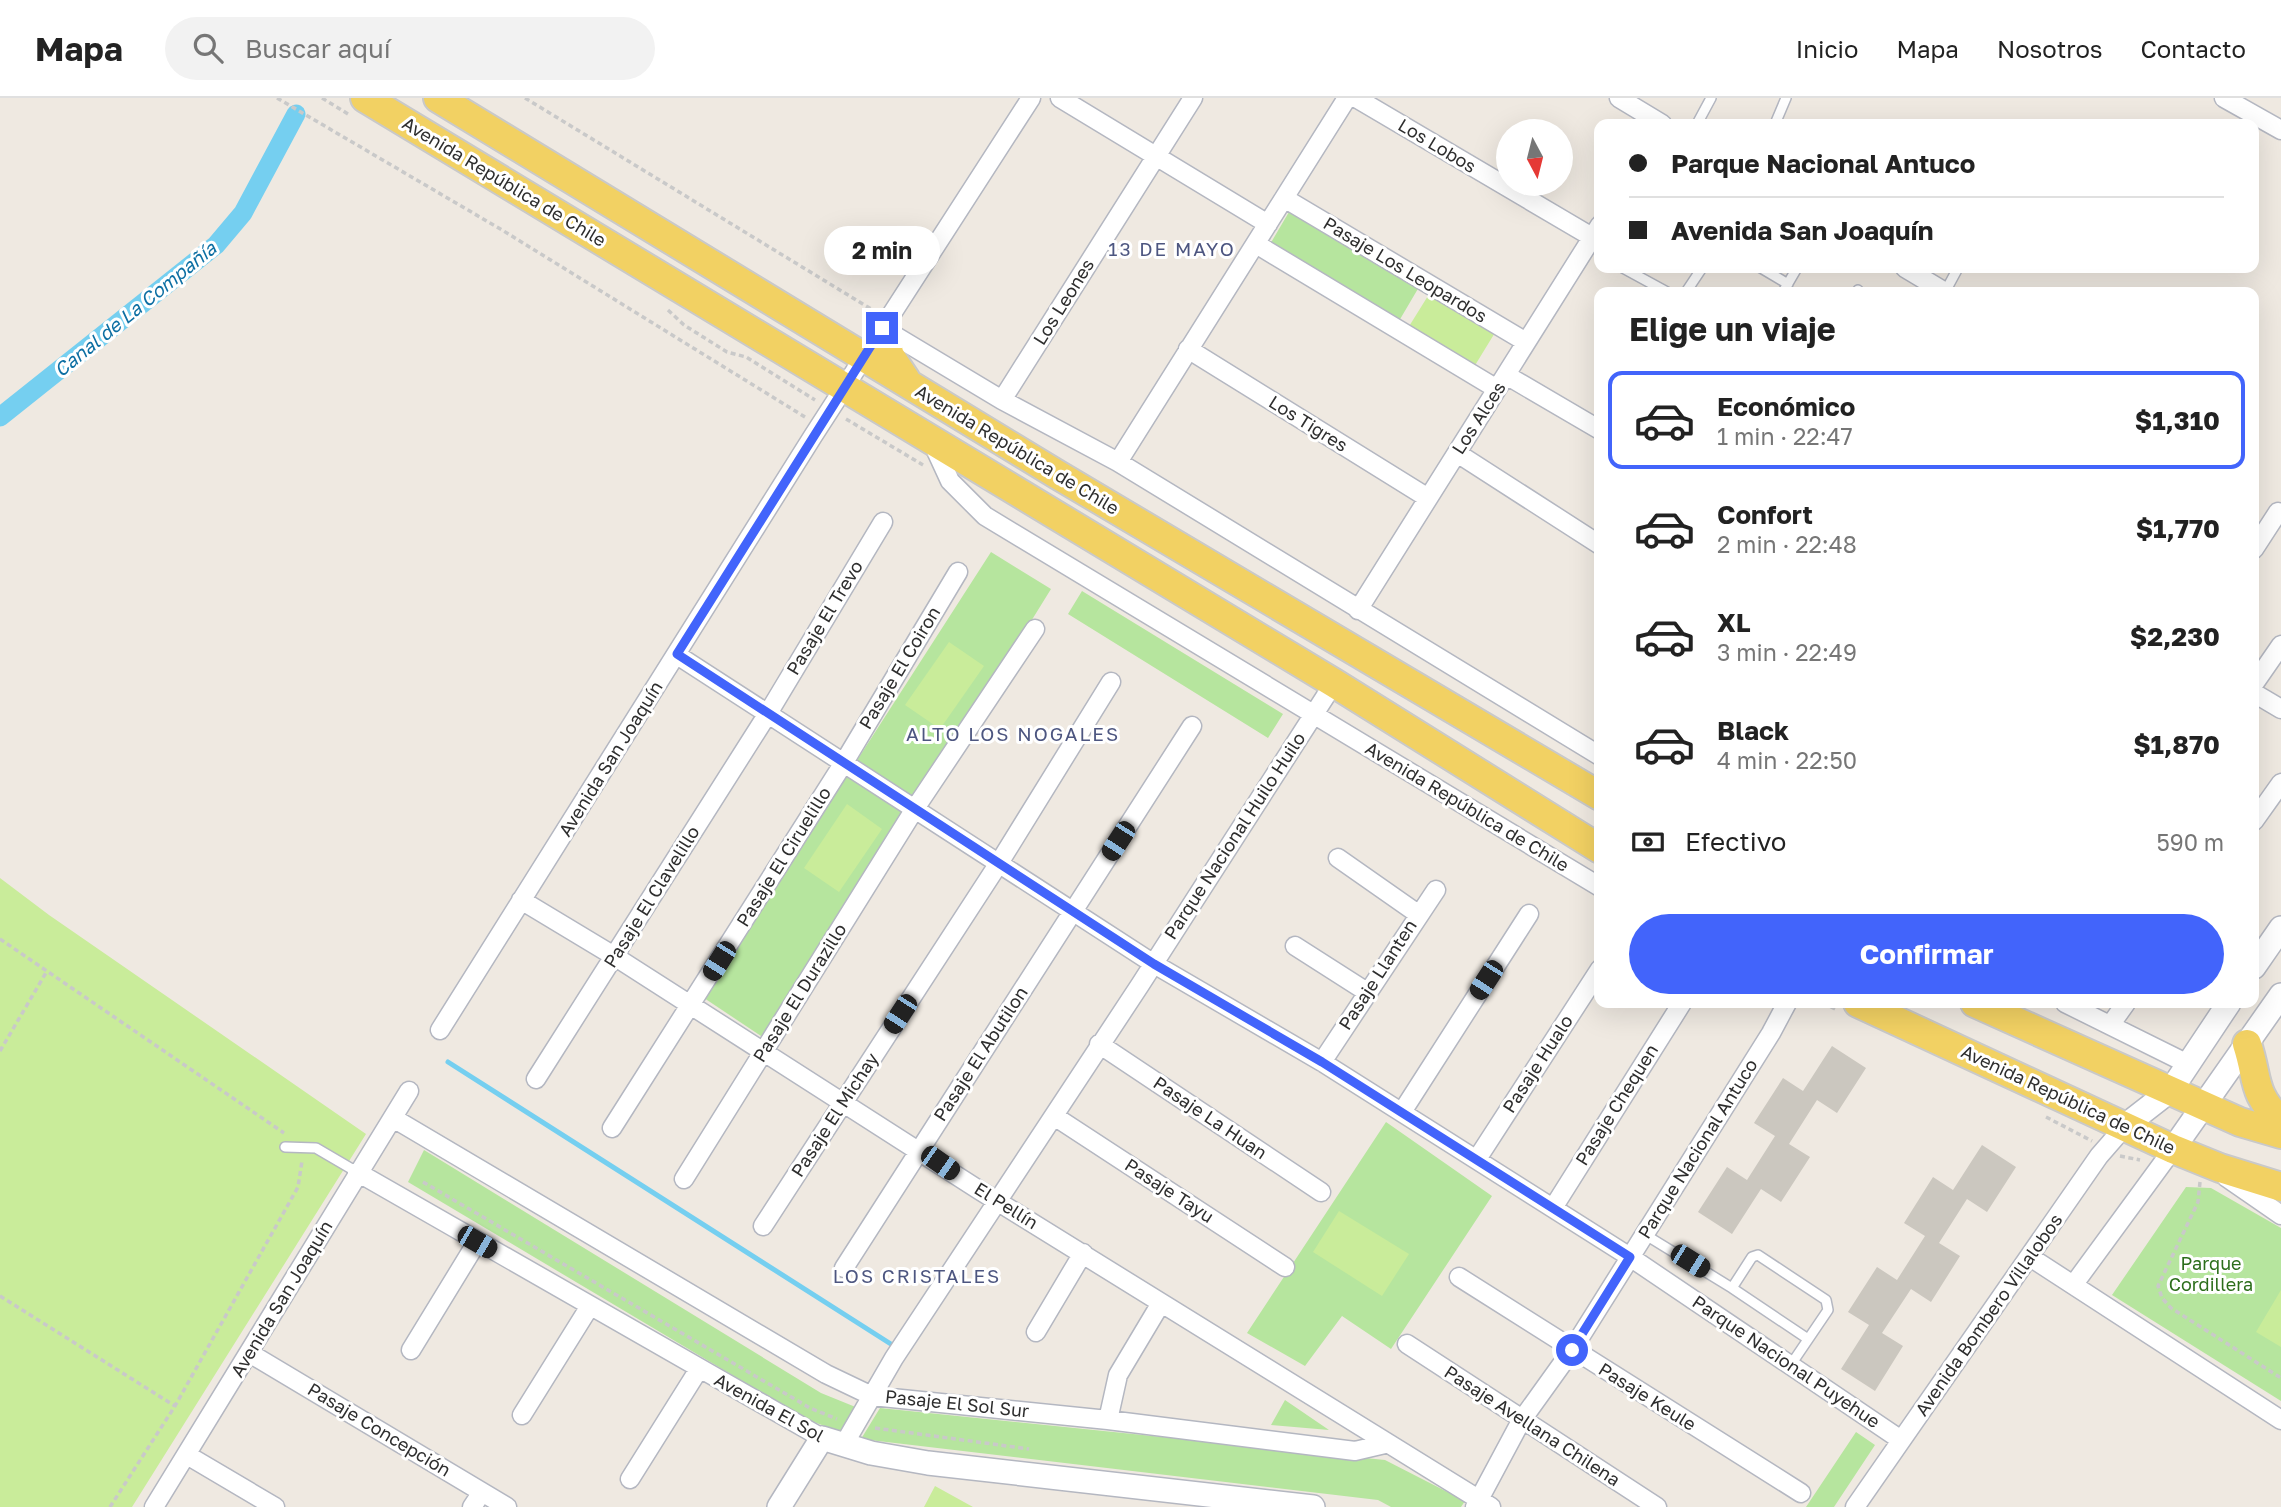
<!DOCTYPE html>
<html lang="es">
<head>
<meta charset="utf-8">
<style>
  :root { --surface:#fff; --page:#f2f2f2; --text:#222; --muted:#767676; --line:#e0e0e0; --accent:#4264fb }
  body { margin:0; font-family:"Golos Text",sans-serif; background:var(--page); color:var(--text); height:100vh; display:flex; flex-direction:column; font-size:26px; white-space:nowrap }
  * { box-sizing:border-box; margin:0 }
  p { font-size:23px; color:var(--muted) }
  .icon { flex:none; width:38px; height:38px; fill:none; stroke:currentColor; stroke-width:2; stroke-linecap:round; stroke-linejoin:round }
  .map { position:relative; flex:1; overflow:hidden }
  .details { position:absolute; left:1594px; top:189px; width:665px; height:721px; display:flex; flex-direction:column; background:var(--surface); border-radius:14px; box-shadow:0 7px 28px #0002 }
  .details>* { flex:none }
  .top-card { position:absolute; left:1594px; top:21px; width:665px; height:154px; border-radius:14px; box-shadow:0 7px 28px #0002; display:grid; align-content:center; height:154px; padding:0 35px; background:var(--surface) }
  .needle { width:46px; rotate:173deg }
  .buttons { position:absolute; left:1496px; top:21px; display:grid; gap:14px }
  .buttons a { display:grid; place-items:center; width:77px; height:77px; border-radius:50%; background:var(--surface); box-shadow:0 7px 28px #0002; font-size:35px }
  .end { position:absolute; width:32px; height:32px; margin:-16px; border:9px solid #4264fb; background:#fff; box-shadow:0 0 0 4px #fff }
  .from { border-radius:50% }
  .bubble { position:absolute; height:49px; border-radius:24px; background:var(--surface); box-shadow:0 7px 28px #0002; font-size:23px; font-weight:700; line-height:49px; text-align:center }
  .car { position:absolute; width:21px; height:42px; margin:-21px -10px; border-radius:9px; box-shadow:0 0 5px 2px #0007; background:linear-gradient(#222 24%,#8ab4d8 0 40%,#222 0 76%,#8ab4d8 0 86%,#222 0) }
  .top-card b { display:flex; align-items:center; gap:24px; height:66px; font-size:26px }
  .top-card b+b { border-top:2px solid var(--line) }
  .top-card i { width:18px; height:18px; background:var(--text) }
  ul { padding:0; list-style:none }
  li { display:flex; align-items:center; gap:21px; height:98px; margin:0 14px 10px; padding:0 21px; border:4px solid transparent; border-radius:14px }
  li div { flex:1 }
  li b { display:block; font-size:26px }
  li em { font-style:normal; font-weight:700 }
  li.on { border-color:var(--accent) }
  li>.icon { width:63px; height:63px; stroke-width:1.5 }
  h2 { padding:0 35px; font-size:32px; line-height:84px }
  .pay { display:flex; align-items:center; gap:18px; height:77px; padding:0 35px; font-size:26px }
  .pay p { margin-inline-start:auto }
  .primary-button { display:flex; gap:14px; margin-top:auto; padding:14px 35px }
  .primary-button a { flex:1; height:80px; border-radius:42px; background:var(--accent); color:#fff; font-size:28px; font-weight:700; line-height:80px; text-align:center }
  header { display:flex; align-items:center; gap:42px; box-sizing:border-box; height:98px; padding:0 35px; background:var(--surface); border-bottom:2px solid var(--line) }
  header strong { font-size:33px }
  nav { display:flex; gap:38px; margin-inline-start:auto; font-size:24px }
  .search { width:490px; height:63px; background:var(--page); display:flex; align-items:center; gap:18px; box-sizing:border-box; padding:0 24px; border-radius:38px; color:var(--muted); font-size:26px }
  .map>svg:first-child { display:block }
  .green { fill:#b6e59e }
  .pitch { fill:#c9ec9a }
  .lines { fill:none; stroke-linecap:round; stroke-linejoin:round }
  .stream { stroke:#75cff0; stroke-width:5 }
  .canal { stroke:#75cff0; stroke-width:19 }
  .building { fill:#cbc7bf }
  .service-casing { stroke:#b4b7c1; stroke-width:12 }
  .minor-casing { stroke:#b4b7c1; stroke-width:21 }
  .tertiary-casing { stroke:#b4b7c1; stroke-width:26 }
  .primary-casing { stroke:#c9c9c9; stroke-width:32 }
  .path { stroke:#c9c9c9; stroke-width:3.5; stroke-dasharray:5 3.5; stroke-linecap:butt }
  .service { stroke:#fff; stroke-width:9 }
  .minor { stroke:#fff; stroke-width:18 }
  .tertiary { stroke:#fff; stroke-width:23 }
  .primary { stroke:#f2d163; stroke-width:28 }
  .route { stroke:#4264fb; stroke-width:9 }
  .labels { text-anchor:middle; stroke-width:6; stroke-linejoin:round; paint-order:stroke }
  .street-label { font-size:18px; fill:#2e2e2e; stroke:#fff }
  .park-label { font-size:18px; fill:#2c6e1b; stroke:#fff }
  .neighbourhood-label { font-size:19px; letter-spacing:2px; fill:#4d5680; stroke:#fff }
  .water-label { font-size:19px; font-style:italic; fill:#0d6fa3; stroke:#fff }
</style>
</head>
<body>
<header>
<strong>Mapa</strong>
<div class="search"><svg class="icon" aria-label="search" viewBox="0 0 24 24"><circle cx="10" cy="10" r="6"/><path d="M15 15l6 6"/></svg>Buscar aquí</div>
<nav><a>Inicio</a><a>Mapa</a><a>Nosotros</a><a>Contacto</a></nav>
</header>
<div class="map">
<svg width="2281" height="1409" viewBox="0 0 2281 1409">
  <rect width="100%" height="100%" fill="#efe9e1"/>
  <path class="green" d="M1289,114L1419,189L1399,223L1269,148Z
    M991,454L1051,491L770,944L704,900Z
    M1082,493L1283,616L1268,640L1068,516Z
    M1386,1024L1492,1098L1391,1251L1342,1218L1305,1268L1247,1235Z
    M424,1052L821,1295L858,1310L843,1335L806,1321L408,1084Z
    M2186,1089L2211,1090L2281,1130V1303L2112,1197Z
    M1285,1302L1329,1332L1271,1327Z
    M880,1310L1385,1362L1465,1403L1461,1409H1391L1378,1402L861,1341Z
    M1856,1334L1875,1347L1834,1409H1806Z"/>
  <path class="pitch" d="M1431,193L1496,233L1474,269L1408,230Z
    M949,544L984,568L940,631L905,607Z
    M847,706L882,731L839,794L804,770Z
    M0,780L49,817L366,1036L132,1409H0Z
    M1339,1113L1409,1156L1382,1198L1313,1154Z
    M2281,1192V1249L2256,1234Z
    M935,1388L973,1409H924Z"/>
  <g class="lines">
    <path class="stream" d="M448,964L894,1248"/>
    <path class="canal" d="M0,319L216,147L243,115L296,16"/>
  </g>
  <path class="building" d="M1832,948L1866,970L1837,1015L1817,1002L1789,1046L1810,1059L1781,1104L1761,1091L1732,1136L1698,1114L1727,1069L1747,1082L1775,1038L1754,1025L1783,980L1803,993Z
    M1982,1047L2016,1069L1987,1114L1967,1101L1939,1145L1960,1158L1931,1204L1911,1191L1882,1235L1903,1248L1875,1293L1841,1271L1869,1227L1848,1214L1877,1169L1897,1182L1925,1138L1904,1125L1933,1079L1953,1092Z"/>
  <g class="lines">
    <g class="service-casing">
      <path id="service" d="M1697,26L1711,0
        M1775,26L1786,0
        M1623,170L1667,194
        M1761,170L1788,186
        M1686,194L1702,170
        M1783,194L1797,170
        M1857,194L1858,192
        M1945,194L1958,170
        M285,1049L316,1050L357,1074
        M1644,1136L1732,1190L1752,1159L1758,1157L1826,1202L1828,1212L1790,1268
        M1732,1190L1808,1241"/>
    </g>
    <g class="minor-casing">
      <path id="minor" d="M1060,0L1268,126
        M1356,0L1592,139
        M1619,0L1662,26
        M2224,0L2281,32
        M1284,100L1526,244
        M1256,146L1497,291
        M1905,170L1945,194
        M882,230L1002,302L1118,364L1600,658
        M1188,251L1428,400
        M1506,277L1600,332
        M1002,302L1193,0
        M932,344L950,383L985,418L1600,789
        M1457,355L1600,447
        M1118,364L1347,0
        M2254,451L2278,414
        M1358,512L1600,127
        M677,557L1154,866L1322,964L1630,1159L1901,1342
        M2254,586L2281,547
        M2254,595L2281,611
        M2254,723L2281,685
        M1338,760L1418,816
        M521,802L614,858L979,1092L1491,1409
        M1295,848L1367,894
        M2065,905L2188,966
        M2111,926L2126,905
        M440,932L813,338L1031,0
        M1099,946L1321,1094
        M1322,964L1436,792
        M536,981L767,617L883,424
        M1402,1014L1529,816
        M1054,1018L1285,1169
        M393,1020L826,1276L872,1298L1108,1322L1355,1353L1385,1346
        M612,1030L843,666L958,474
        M1477,1061L1600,871
        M357,1074L822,1340
        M2226,1079L2281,1117
        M684,1081L916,709L1035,531
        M1553,1110L1682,905
        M763,1128L999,765L1111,584
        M2030,1159L2281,1322
        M844,1170L1192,628
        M1459,1179L1801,1395
        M2074,1186L2173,1051
        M1036,1234L1083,1155
        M1407,1246L1657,1409
        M411,1252L477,1144
        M251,1256L507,1409
        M522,1317L590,1208
        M1108,1322L1118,1277L1161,1205
        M843,1348L894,1260L1140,887L1334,585
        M187,1357L275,1409
        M630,1381L699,1271
        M154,1409L409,993
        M472,1409L482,1394
        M1475,1409L1521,1323L1572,1252L1771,935L1787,905
        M1855,1409L2099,1058L2126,1027"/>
    </g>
    <g class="tertiary-casing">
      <path id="tertiary" d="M2254,869L2281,830
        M2126,1027L2171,992L2229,905
        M2173,1051L2281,897
        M779,1409L822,1340L871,1355L928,1365L1313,1409"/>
    </g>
    <g class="primary-casing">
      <path id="primary" d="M365,0L1334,585L1600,751
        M438,0L1058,377L1600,698
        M882,230L890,258L906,282
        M1858,905L2173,1051L2220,1070L2281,1089
        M1975,905L2240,1024L2281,1036
        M2247,946C2259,983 2251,993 2281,1024"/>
    </g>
    <path class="path" d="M277,0L502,132L805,319
      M322,0L348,16
      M525,0L871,211
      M668,212L684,227L727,254L746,259L815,302
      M846,321L923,367
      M0,841L284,1035
      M1823,905L1837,912
      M0,953L47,873
      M2046,1019L2092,1043
      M2120,1058L2140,1062
      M423,1084L810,1310L837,1321
      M2200,1084L2198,1104L2158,1188L2162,1200L2171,1210L2281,1280
      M0,1198L175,1308
      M875,1330L1029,1351
      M110,1409L175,1308L298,1089L302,1063"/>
    <use href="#service" class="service"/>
    <use href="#minor" class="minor"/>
    <use href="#tertiary" class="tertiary"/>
    <use href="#primary" class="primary"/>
  </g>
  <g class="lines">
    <path class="route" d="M882,230L677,556L1154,866L1322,964L1630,1159L1572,1252"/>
  </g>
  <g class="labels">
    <g class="street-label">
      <text transform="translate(1437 48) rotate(31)" y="6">Los Lobos</text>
      <text transform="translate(504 84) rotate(31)" y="6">Avenida República de Chile</text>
      <text transform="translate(1405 172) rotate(31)" y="6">Pasaje Los Leopardos</text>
      <text transform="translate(1064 204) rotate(-58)" y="6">Los Leones</text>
      <text transform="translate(1479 320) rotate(-57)" y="6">Los Alces</text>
      <text transform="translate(1308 326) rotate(32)" y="6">Los Tigres</text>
      <text transform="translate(1017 352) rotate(31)" y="6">Avenida República de Chile</text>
      <text transform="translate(825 520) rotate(-59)" y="6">Pasaje El Trevo</text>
      <text transform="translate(900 570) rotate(-59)" y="6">Pasaje El Coiron</text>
      <text transform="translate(611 661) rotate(-58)" y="6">Avenida San Joaquín</text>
      <text transform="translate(1467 709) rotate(31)" y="6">Avenida República de Chile</text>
      <text transform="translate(1235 738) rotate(-57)" y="6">Parque Nacional Huilo Huilo</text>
      <text transform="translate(784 759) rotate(-58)" y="6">Pasaje El Ciruelillo</text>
      <text transform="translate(652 799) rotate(-58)" y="6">Pasaje El Clavelillo</text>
      <text transform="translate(1378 877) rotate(-57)" y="6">Pasaje Llanten</text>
      <text transform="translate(800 895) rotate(-58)" y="6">Pasaje El Durazillo</text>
      <text transform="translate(981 956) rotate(-57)" y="6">Pasaje El Abutilon</text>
      <text transform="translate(1538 966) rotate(-57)" y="6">Pasaje Hualo</text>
      <text transform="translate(2068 1002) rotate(25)" y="6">Avenida República de Chile</text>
      <text transform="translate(1617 1007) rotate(-58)" y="6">Pasaje Chequen</text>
      <text transform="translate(835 1017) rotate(-57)" y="6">Pasaje El Michay</text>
      <text transform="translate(1210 1020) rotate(34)" y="6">Pasaje La Huan</text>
      <text transform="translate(1698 1051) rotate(-58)" y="6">Parque Nacional Antuco</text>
      <text transform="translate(1169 1093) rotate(33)" y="6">Pasaje Tayu</text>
      <text transform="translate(1006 1108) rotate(32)" y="6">El Pellín</text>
      <text transform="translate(282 1201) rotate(-59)" y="6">Avenida San Joaquín</text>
      <text transform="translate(1989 1217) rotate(-55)" y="6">Avenida Bombero Villalobos</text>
      <text transform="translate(1786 1264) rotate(34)" y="6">Parque Nacional Puyehue</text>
      <text transform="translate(1647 1299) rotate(32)" y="6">Pasaje Keule</text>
      <text transform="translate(957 1306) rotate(6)" y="6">Pasaje El Sol Sur</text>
      <text transform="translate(769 1310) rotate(29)" y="6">Avenida El Sol</text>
      <text transform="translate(1532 1328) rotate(33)" y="6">Pasaje Avellana Chilena</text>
      <text transform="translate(379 1332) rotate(31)" y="6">Pasaje Concepción</text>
    </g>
    <g class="park-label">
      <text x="2211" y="1172">Parque<tspan x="2211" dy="21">Cordillera</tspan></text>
    </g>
    <g class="neighbourhood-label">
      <text x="1172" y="158">13 DE MAYO</text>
      <text x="1013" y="643">ALTO LOS NOGALES</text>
      <text x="917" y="1185">LOS CRISTALES</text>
    </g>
    <g class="water-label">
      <text transform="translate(135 211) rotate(-39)" y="7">Canal de La Compañía</text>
    </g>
  </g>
</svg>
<div class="buttons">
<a><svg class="needle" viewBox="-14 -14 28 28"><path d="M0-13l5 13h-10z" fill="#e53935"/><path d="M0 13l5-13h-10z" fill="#767676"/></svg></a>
</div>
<i class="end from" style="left:1572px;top:1252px"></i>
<i class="end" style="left:882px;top:230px"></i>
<div class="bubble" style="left:824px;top:128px;width:116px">2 min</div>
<i class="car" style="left:1118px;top:743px;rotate:213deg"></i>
<i class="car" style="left:719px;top:863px;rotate:212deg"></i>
<i class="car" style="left:1486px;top:882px;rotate:213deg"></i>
<i class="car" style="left:900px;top:916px;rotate:213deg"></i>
<i class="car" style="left:940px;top:1065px;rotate:125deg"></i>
<i class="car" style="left:477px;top:1144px;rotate:120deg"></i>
<i class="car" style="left:1690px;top:1163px;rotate:122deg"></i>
<div class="top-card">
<b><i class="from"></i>Parque Nacional Antuco</b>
<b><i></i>Avenida San Joaquín</b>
</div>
<section class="details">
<h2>Elige un viaje</h2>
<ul>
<li class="on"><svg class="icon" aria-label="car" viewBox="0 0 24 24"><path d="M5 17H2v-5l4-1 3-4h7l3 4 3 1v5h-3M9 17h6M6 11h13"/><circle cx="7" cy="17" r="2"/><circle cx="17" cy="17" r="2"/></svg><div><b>Económico</b><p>1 min · 22:47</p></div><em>$1,310</em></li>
<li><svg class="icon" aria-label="car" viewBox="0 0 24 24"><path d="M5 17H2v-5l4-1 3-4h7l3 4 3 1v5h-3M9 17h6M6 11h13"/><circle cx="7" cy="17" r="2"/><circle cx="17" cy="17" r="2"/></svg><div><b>Confort</b><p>2 min · 22:48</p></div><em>$1,770</em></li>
<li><svg class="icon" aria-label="car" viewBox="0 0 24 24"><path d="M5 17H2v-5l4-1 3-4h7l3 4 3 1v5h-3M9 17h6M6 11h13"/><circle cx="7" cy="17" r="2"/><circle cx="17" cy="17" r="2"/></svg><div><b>XL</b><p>3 min · 22:49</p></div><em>$2,230</em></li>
<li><svg class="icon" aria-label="car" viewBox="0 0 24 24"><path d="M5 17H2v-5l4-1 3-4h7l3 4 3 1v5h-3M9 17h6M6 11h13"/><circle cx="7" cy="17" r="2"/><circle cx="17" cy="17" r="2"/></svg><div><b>Black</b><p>4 min · 22:50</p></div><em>$1,870</em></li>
</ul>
<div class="pay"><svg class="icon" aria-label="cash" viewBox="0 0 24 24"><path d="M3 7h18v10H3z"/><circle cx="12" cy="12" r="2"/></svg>Efectivo<p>590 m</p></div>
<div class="primary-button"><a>Confirmar</a></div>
</section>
</div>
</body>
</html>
